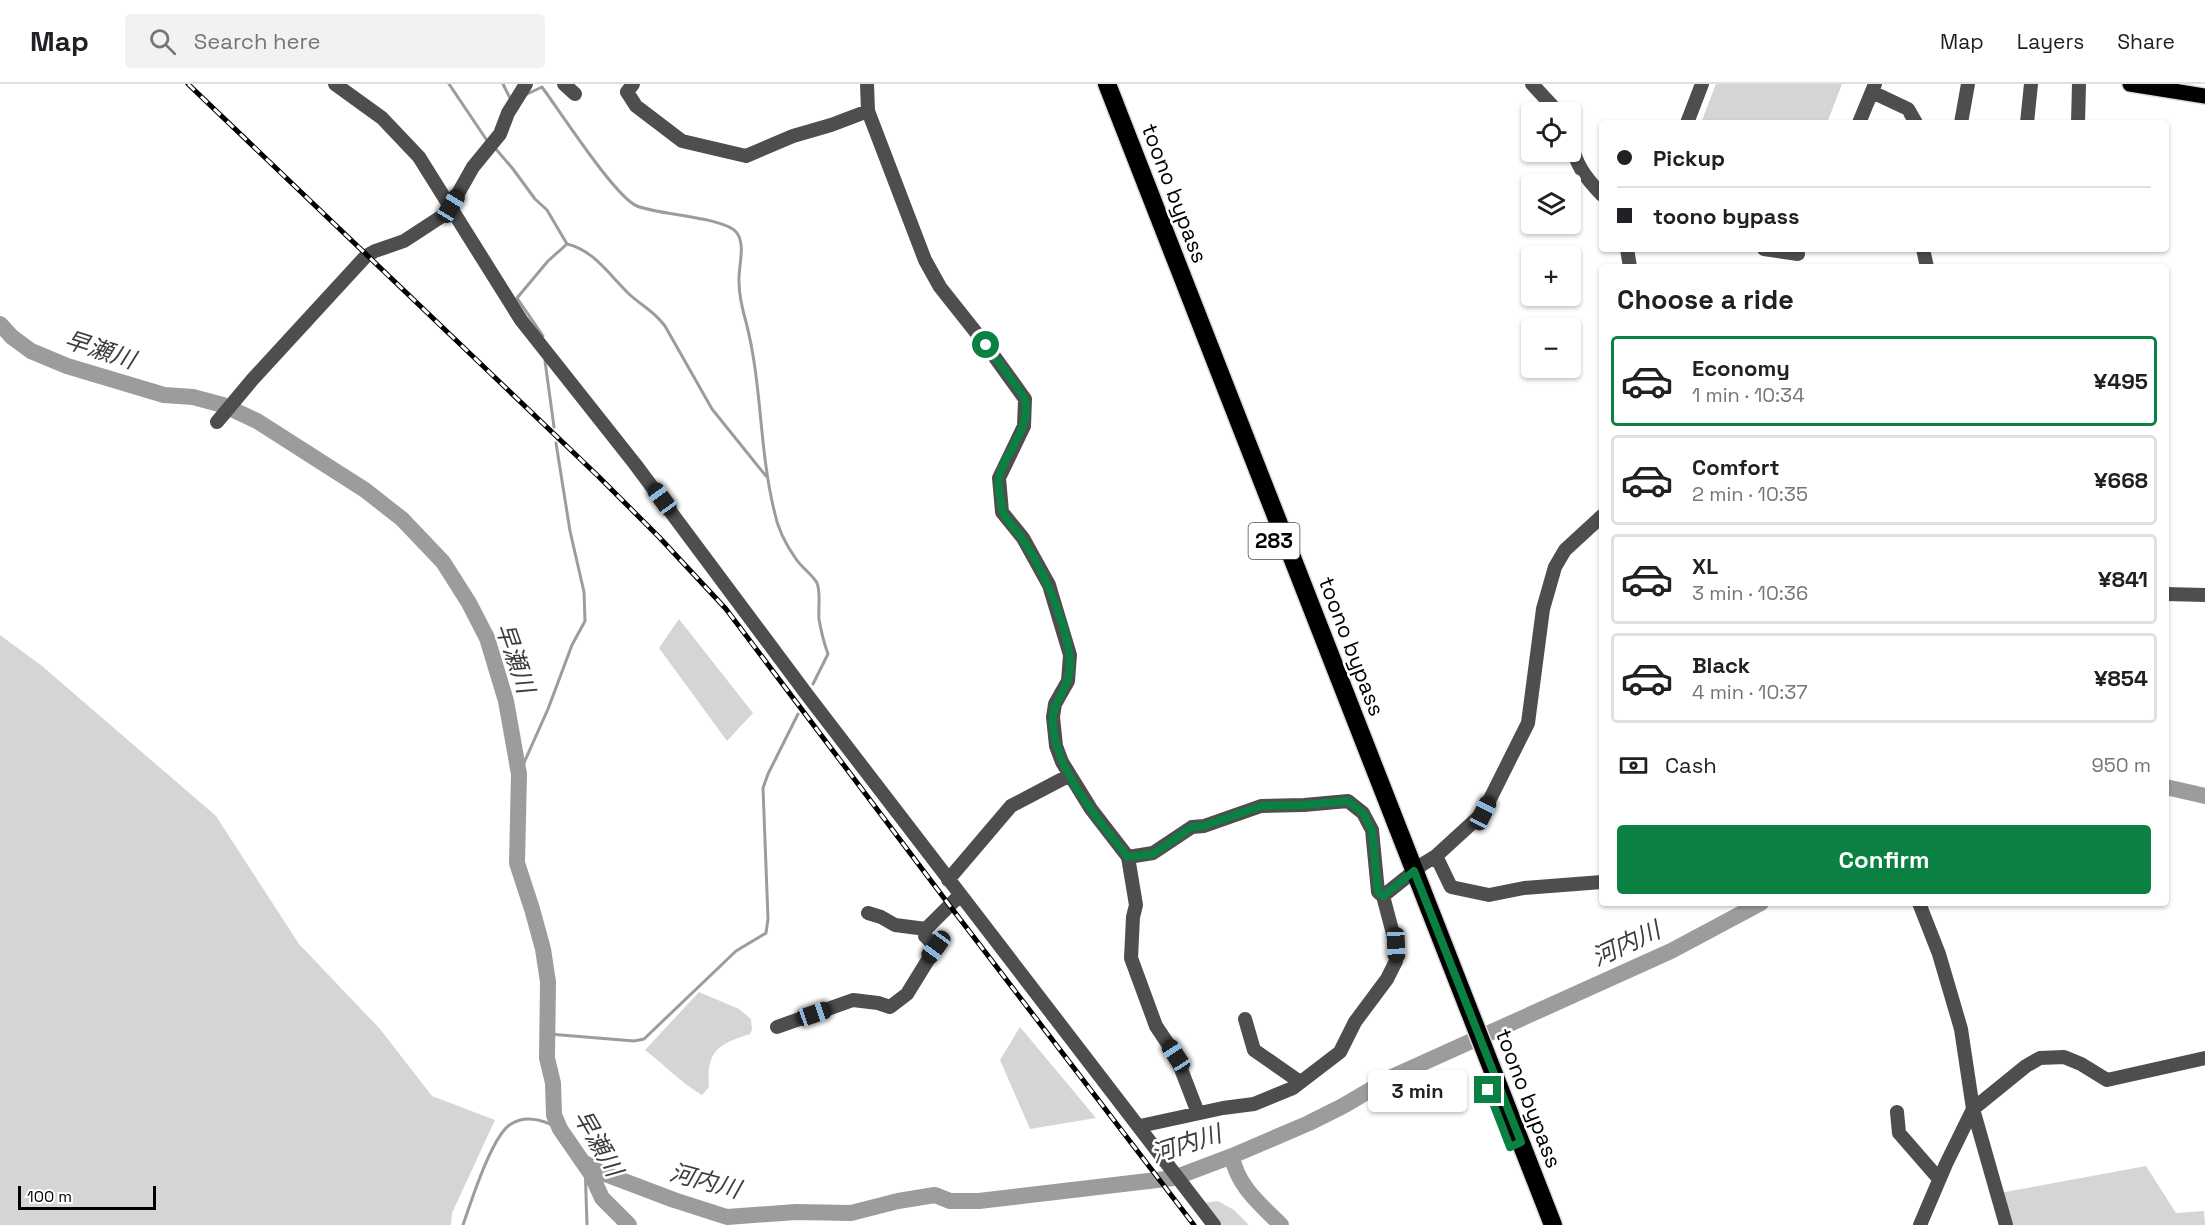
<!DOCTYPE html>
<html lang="en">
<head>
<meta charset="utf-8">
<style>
  :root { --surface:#fff; --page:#f2f2f2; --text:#202124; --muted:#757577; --line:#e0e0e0; --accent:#0b8043 }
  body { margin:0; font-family:"Space Grotesk","Noto Sans JP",sans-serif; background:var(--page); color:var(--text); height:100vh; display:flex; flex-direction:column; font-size:22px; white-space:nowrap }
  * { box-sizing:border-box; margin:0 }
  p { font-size:20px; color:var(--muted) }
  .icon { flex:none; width:33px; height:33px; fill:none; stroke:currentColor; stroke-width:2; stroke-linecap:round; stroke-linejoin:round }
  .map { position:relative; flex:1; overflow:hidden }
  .details { position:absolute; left:1599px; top:180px; width:570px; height:642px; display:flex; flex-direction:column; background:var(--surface); border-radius:6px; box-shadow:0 2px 4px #0004 }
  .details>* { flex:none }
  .banner { position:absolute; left:1599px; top:36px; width:570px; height:132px; border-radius:6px; box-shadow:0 2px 4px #0004; display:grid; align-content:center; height:132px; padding:0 18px; background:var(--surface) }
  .tools { position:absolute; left:1521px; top:18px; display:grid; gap:12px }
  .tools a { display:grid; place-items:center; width:60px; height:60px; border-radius:6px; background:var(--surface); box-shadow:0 2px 4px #0004; font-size:30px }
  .scale { position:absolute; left:18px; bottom:15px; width:138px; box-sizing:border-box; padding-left:6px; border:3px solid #000; border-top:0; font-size:16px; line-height:21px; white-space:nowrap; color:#000; -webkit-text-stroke:4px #fff; paint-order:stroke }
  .end { position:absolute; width:27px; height:27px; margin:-14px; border:8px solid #0b8043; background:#fff; box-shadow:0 0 0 3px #fff }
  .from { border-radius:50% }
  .bubble { position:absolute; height:42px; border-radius:6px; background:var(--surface); box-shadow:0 2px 4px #0004; font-size:20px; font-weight:700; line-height:42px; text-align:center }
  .car { position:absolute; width:18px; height:36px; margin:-18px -9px; border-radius:8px; box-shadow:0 0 4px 2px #0007; background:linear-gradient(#222 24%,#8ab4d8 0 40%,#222 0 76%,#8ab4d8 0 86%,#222 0) }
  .banner b { display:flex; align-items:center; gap:21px; height:57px; font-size:22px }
  .banner b+b { border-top:2px solid var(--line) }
  .banner i { width:15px; height:15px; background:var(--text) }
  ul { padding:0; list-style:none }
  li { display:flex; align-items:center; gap:18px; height:90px; margin:0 12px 9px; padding:0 6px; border:3px solid var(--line); border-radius:6px }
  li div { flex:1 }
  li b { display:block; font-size:22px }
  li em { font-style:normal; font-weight:700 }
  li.current { border-color:var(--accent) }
  li>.icon { width:54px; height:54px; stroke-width:1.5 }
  h2 { padding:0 18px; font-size:27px; line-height:72px }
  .pay { display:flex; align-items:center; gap:15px; height:66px; padding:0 18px; font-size:22px }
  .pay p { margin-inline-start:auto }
  .primary-button { display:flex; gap:12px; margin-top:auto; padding:12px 18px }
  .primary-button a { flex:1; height:69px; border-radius:6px; background:var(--accent); color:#fff; font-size:24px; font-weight:700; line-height:69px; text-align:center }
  header { display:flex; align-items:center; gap:36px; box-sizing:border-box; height:84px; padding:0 30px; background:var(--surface); border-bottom:2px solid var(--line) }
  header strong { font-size:28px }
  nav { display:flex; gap:33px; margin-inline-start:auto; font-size:21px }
  .search { width:420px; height:54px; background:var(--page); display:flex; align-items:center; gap:15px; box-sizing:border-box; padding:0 21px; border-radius:6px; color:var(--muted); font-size:22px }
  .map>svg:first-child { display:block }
  .green { fill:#d5d5d5 }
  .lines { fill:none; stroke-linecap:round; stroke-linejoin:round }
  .stream { stroke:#9c9c9c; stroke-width:3 }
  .river { stroke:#9c9c9c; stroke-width:16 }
  .major-casing { stroke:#dbdbdb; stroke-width:18 }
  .highway-casing { stroke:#dbdbdb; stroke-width:21 }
  .minor { stroke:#4e4e4e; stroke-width:14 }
  .major { stroke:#000; stroke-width:15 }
  .highway { stroke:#000; stroke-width:18 }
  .rail-casing { stroke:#000; stroke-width:5 }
  .rail { stroke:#fff; stroke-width:3; stroke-dasharray:9; stroke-linecap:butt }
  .route { stroke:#0b8043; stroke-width:8 }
  .labels { text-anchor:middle; stroke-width:5; stroke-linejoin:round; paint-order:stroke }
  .shield { fill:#fff; stroke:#4c4c4c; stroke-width:1.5 }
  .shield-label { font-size:21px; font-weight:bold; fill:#000 }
  .street-label { font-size:22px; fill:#000; stroke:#fff }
  .water-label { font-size:24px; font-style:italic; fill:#3d3d3d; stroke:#fff }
</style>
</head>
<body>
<header>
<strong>Map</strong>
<div class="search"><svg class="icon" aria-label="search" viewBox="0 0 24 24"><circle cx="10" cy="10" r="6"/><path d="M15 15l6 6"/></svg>Search here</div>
<nav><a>Map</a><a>Layers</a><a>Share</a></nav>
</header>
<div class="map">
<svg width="2205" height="1141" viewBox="0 0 2205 1141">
  <rect width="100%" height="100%" fill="#fff"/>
  <path class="green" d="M1716,0H1842L1827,39H1701Z
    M679,535L753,629L727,657L659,564Z
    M0,551L42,582L216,732L299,860L380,945L432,1012L495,1036L452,1129L451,1141H0Z
    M699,908L739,925L751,935L752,946L750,950C718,960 706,967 709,1003L702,1011C681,999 665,981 645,966Z
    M1020,943L1096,1034L1030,1045L1000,976Z
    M2146,1082L2176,1129L2204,1127L2205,1141H2001L1994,1110Z
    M1218,1117L1234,1126L1249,1141H1220L1203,1119Z"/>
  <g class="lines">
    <path class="stream" d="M449,0L488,58
      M503,0L510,14
      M525,11L542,3C559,26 615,113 637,122C658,131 726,133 737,149C746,162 738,183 739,198C739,211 742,224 746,238C762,299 759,364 774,426C777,442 786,461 796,475C802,484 812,490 817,499C821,508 818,525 819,535C821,547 824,559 828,570L813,600
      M495,64L513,85L535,115L547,126L567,160C594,166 610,192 629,210C642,222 654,227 665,242L712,325L766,392
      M543,252L517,214L548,177L567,160
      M545,277L554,343
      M519,690L548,625L572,561L585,537L584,508L570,447L556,359
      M549,950L634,957L644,955L736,867L766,849L768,835L763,704L768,690L798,630
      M585,1079L587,1141
      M463,1141C471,1118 492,1051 511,1040C527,1030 546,1037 560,1045"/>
    <path class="river" d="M0,240L12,253L31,267L67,282L164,311L193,313L223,321L257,337L365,406L402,435L443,478L469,519L487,554L506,617L519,690L517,779L532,825L543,865L548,898L547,974L553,999L554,1031L560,1045L591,1090L602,1114L629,1141
      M2166,703L2205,712
      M1232,1072C1237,1102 1261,1121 1281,1141
      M585,1079L600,1088L674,1116L727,1133L796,1128L851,1129L898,1117L935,1111L950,1117H979L1174,1094L1232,1072L1309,1039L1343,1022L1394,992L1671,867L1761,819"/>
    <g class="major-casing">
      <path id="major" d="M2130,0L2205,12"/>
    </g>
    <g class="highway-casing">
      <path id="highway" d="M1107,0L1553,1141"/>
    </g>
    <path class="minor" d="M335,0L382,34L419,73L521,236L635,380L808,612L1214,1141
      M564,0L575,10
      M633,0L627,8L636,22L682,57L746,72L793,52L831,41L868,27
      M867,0L868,27L925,176L940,203L986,261L1025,315L1024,342L999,394L1002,428L1023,454L1049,501L1070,571L1068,597L1055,620L1053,633L1056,662L1062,678L1091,725L1128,773L1136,821L1133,833L1131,874L1156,942L1176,972L1198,1029
      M1532,0L1558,28
      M1872,8L1908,25L1916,39
      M1687,39L1702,0
      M1859,39L1875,0
      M1961,39L1968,0
      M2027,39L2031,0
      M2078,39L2079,0
      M1570,57C1577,82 1584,92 1602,111
      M451,122L473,83L500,50L508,29L526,0
      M1627,165L1630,183
      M1764,165L1798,170
      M1923,165L1927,183
      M217,338L252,296L366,172L375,167L404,157L453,125
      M2166,510L2205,511
      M1436,772L1451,803L1489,811L1524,804L1602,798
      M1128,773L1153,769L1192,743L1204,742L1261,722L1304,721L1348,717L1363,729L1372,746L1378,808L1383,812L1396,861V877L1387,895L1355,938L1340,968L1293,1004L1254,1020L1223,1024L1140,1042
      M948,796L1011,722L1070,691
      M1383,812L1423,780L1436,772L1483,729L1528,639L1543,525L1555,483L1565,466L1602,432
      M1919,819L1939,870L1961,945L1973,1025L2006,1141
      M868,829L881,833L895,841L926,845
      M1245,935L1254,966L1300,998
      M777,943L853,916L878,919L890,923L907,910L936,863L925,852L926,845L960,811
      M1897,1028L1899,1049L1939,1095
      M1920,1141L1946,1080L1973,1025L2026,982L2040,974L2064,973L2081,980L2107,996L2205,974"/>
    <use href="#major" class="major"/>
    <use href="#highway" class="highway"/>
    <g class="rail-casing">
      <path id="rail" d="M188,0L598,392L659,453L726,525L950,822L1194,1141"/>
    </g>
    <use href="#rail" class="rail"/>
  </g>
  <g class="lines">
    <path class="route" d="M986,261C992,270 1023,309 1025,316C1031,346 1006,366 999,393C997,401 1001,415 1002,424C1003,435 1016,444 1022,454C1037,477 1049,501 1058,527C1065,549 1075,575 1067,598C1063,609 1055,618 1053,631C1048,678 1100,738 1128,773L1153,770L1192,743L1204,742L1261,722L1304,721L1348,717L1363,729L1372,746L1378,808L1383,812L1414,787L1521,1058L1510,1063L1488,1006"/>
  </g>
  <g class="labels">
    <rect class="shield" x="1248.5" y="439" width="51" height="36" rx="4.5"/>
    <g class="shield-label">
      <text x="1274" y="464">283</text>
    </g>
    <g class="street-label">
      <text transform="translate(1175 109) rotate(69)" y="8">toono bypass</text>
      <text transform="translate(1352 562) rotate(69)" y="8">toono bypass</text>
      <text transform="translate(1529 1014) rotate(69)" y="8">toono bypass</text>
    </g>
    <g class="water-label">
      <text transform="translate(100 266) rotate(18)" y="8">早瀬川</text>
      <text transform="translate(515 574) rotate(71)" y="8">早瀬川</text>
      <text transform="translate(1626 860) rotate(-25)" y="8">河内川</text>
      <text transform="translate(598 1059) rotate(60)" y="8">早瀬川</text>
      <text transform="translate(1186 1060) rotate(-18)" y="8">河内川</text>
      <text transform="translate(705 1097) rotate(15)" y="8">河内川</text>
    </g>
  </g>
</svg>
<div class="tools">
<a><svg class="icon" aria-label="locate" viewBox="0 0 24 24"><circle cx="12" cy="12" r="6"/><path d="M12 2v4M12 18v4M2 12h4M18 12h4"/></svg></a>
<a><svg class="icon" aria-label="layers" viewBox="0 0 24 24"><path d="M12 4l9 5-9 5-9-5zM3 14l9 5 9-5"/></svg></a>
<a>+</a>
<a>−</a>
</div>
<div class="scale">100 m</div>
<i class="end from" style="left:986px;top:261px"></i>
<i class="end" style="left:1488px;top:1006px"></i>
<div class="bubble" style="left:1368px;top:986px;width:99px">3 min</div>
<i class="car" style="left:451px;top:122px;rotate:31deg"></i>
<i class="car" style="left:662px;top:415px;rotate:324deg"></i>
<i class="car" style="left:1483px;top:729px;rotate:26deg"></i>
<i class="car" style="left:1396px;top:861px;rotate:178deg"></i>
<i class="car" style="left:936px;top:863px;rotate:216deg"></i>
<i class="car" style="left:814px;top:930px;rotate:71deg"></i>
<i class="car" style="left:1176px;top:972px;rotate:327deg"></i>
<div class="banner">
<b><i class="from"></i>Pickup</b>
<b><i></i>toono bypass</b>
</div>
<section class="details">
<h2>Choose a ride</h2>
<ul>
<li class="current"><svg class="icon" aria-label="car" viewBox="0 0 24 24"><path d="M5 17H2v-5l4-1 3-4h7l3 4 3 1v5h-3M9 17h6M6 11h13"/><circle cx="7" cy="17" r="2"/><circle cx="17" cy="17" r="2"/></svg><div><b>Economy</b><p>1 min · 10:34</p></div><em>¥495</em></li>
<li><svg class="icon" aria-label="car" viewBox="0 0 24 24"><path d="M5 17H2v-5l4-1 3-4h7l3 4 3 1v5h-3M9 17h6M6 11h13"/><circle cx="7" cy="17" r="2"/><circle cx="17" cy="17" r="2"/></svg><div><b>Comfort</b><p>2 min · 10:35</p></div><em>¥668</em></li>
<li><svg class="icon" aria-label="car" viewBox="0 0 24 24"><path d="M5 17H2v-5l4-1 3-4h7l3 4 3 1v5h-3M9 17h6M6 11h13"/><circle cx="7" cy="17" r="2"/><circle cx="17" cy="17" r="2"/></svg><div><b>XL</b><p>3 min · 10:36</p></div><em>¥841</em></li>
<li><svg class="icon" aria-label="car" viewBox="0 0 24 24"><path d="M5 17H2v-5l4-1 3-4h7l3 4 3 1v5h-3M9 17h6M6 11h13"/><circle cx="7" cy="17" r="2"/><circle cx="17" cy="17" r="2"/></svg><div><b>Black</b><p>4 min · 10:37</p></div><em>¥854</em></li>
</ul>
<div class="pay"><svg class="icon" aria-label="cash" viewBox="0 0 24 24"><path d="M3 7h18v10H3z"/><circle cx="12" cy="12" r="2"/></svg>Cash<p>950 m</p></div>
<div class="primary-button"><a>Confirm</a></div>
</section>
</div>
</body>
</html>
